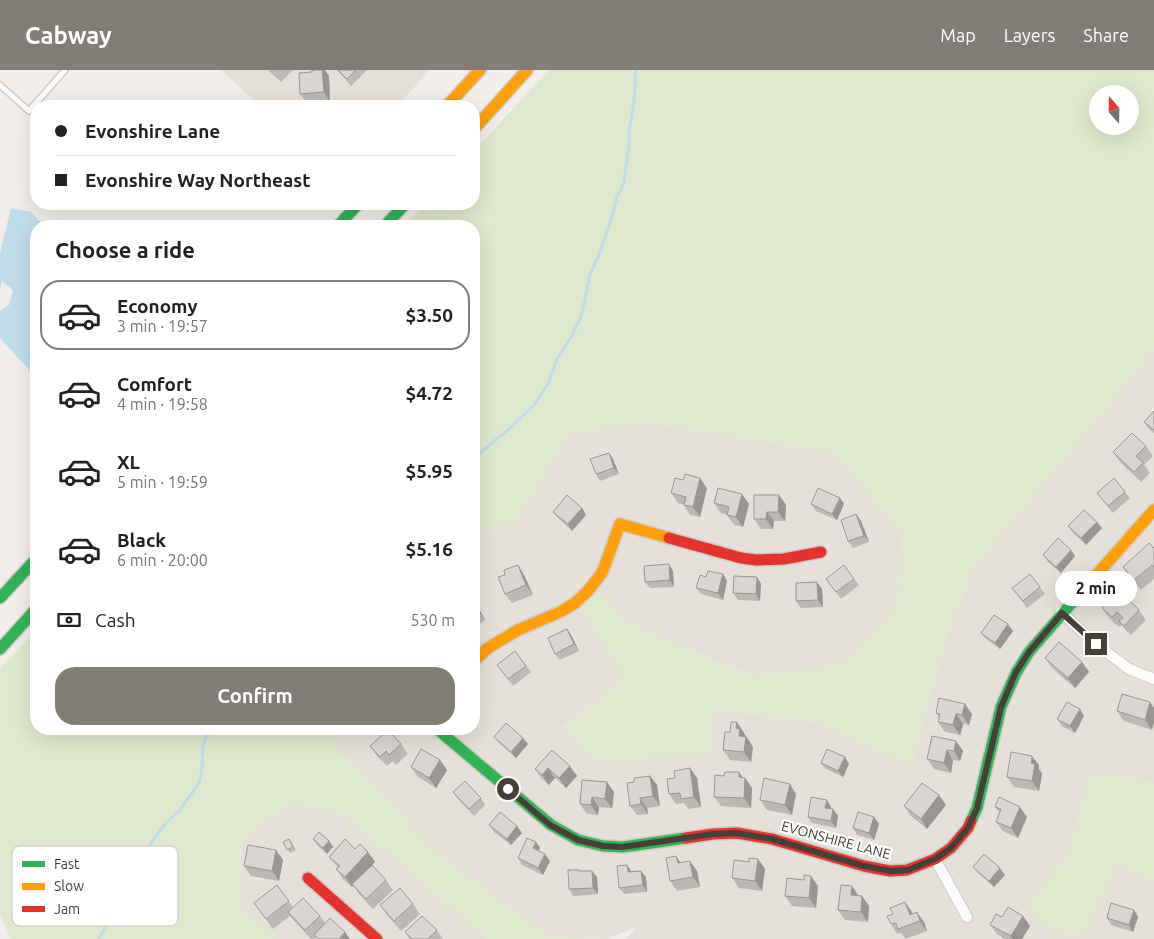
<!DOCTYPE html>
<html lang="en">
<head>
<meta charset="utf-8">
<style>
  :root { --surface:#fff; --page:#f2f2f2; --text:#202124; --muted:#757577; --line:#e0e0e0; --accent:#827d77 }
  body { margin:0; font-family:Ubuntu,sans-serif; background:var(--page); color:var(--text); height:100vh; display:flex; flex-direction:column; font-size:19px; white-space:nowrap }
  * { box-sizing:border-box; margin:0 }
  p { font-size:16px; color:var(--muted) }
  .icon { flex:none; width:28px; height:28px; fill:none; stroke:currentColor; stroke-width:2; stroke-linecap:round; stroke-linejoin:round }
  .map { position:relative; flex:1; overflow:hidden }
  .details { position:absolute; left:30px; top:150px; width:450px; height:515px; display:flex; flex-direction:column; background:var(--surface); border-radius:20px; box-shadow:0 5px 20px #0002 }
  .details>* { flex:none }
  .top-card { position:absolute; left:30px; top:30px; width:450px; height:110px; border-radius:20px; box-shadow:0 5px 20px #0002; display:grid; align-content:center; height:110px; padding:0 25px; background:var(--surface) }
  .needle { width:32px; rotate:340deg }
  .tools { position:absolute; left:1089px; top:15px; display:grid; gap:10px }
  .tools a { display:grid; place-items:center; width:50px; height:50px; border-radius:50%; background:var(--surface); box-shadow:0 5px 20px #0002; font-size:25px }
  .end { position:absolute; width:22px; height:22px; margin:-11px; border:6px solid #464038; background:#fff; box-shadow:0 0 0 2px #fff }
  .from { border-radius:50% }
  .bubble { position:absolute; height:35px; border-radius:18px; background:var(--surface); box-shadow:0 5px 20px #0002; font-size:16px; font-weight:700; line-height:35px; text-align:center }
  .top-card b { display:flex; align-items:center; gap:18px; height:48px; font-size:19px }
  .top-card b+b { border-top:1px solid var(--line) }
  .top-card i { width:12px; height:12px; background:var(--text) }
  ul { padding:0; list-style:none }
  li { display:flex; align-items:center; gap:15px; height:70px; margin:0 10px 8px; padding:0 15px; border:2px solid transparent; border-radius:20px }
  li div { flex:1 }
  li b { display:block; font-size:19px }
  li em { font-style:normal; font-weight:700 }
  li.current { border-color:var(--accent) }
  li>.icon { width:45px; height:45px; stroke-width:1.5 }
  h2 { padding:0 25px; font-size:22px; line-height:60px }
  .pay { display:flex; align-items:center; gap:12px; height:55px; padding:0 25px; font-size:19px }
  .pay p { margin-inline-start:auto }
  .button { display:flex; gap:10px; margin-top:auto; padding:10px 25px }
  .button a { flex:1; height:58px; border-radius:20px; background:var(--accent); color:#fff; font-size:20px; font-weight:700; line-height:58px; text-align:center }
  header { display:flex; align-items:center; gap:30px; box-sizing:border-box; height:70px; padding:0 25px; background:var(--accent); color:#fff }
  header strong { font-size:24px }
  nav { display:flex; gap:28px; margin-inline-start:auto; font-size:18px }
  .map>svg:first-child { display:block }
  .residential { fill:#e5e0d9 }
  .green { fill:#e0e8cd; fill-rule:evenodd }
  .water { fill:#bfdceb }
  .lines { fill:none; stroke-linecap:round; stroke-linejoin:round }
  .stream { stroke:#bfdceb; stroke-width:3 }
  .lane-casing { stroke:#cfccc9; stroke-width:8 }
  .street-casing { stroke:#cfccc9; stroke-width:12 }
  .fast-casing { stroke:#d0cbc2; stroke-width:14 }
  .slow-casing { stroke:#d0cbc2; stroke-width:14 }
  .jam-casing { stroke:#d0cbc2; stroke-width:14 }
  .lane { stroke:#fdfcfc; stroke-width:5 }
  .street { stroke:#fdfcfc; stroke-width:10 }
  .fast { stroke:#30b455; stroke-width:11 }
  .slow { stroke:#ff9f0a; stroke-width:11 }
  .jam { stroke:#e5322d; stroke-width:11 }
  .wall { fill:#bbb8b5 }
  .shaded-wall { fill:#989693 }
  .building { fill:#d9d6d2; stroke:#989693 }
  .route { stroke:#464038; stroke-width:6 }
  .labels { text-anchor:middle; stroke-width:4.5; stroke-linejoin:round; paint-order:stroke }
  .street-label { font-size:14px; fill:#464038; stroke:#fff }
  .key { fill:#fff; stroke:#c8c6c3; stroke-width:1 }
  .key-label { font-size:14px; fill:#464038 }
</style>
</head>
<body>
<header>
<strong>Cabway</strong>
<nav><a>Map</a><a>Layers</a><a>Share</a></nav>
</header>
<div class="map">
<svg width="1154" height="869" viewBox="0 0 1154 869">
  <rect width="100%" height="100%" fill="#f1eeeb"/>
  <path class="residential" d="M221,0H430L397,36H260Z
    M1154,279V712L1091,701L1068,783L1025,840L1082,868L1119,795L1154,813V869H626L638,856L607,869L552,868L439,784L337,679L338,659H474V466L482,460L515,453L569,365L641,353L835,383L901,463L897,535L844,593L752,606L627,552L599,522L581,540L625,608L563,658L711,684L713,640L816,653L912,696L945,573L973,499L1068,386Z
    M292,733L344,746L487,869H277L249,845L241,844V773Z"/>
  <path class="green" d="M549,0H1154V279L1068,386L973,499L945,573L912,696L816,653L714,640L711,684L599,693L563,659L625,608L581,540L599,522L627,552L751,606L844,593L897,535L901,463L835,383L641,353L569,365L515,453L482,460L474,466V156H404L425,134H474V81ZM1098,24H1130V56H1098Z
    M36,560V659H338L337,679L439,784L552,868L588,869H487L344,746L292,733L241,773V844L249,845L277,869H11L0,844V599Z
    M1091,701L1154,712V813L1119,795L1082,869L1051,862L1025,840L1068,783Z"/>
  <path class="water" d="M11,138L31,142L44,156H36V307L0,268V241L9,235L13,220L2,211L0,219V183Z"/>
  <g class="lines">
    <path class="stream" d="M474,388L509,359L534,335L548,314L557,289L572,266L580,249L585,230L590,204L598,187L610,153L617,127L624,113L629,73V61L634,33L636,0
      M99,869L120,825L139,789L166,753L179,741L199,713L202,699L203,675L209,659"/>
    <g class="lane-casing">
      <path id="lane" d="M0,15L29,41L65,0"/>
    </g>
    <g class="street-casing">
      <path id="street" d="M1061,542L1096,574L1129,599L1154,609
        M935,789L967,847"/>
    </g>
    <g class="fast-casing">
      <path id="fast" d="M338,156L358,134
        M385,156L405,134
        M0,528L36,489
        M0,579L36,539
        M437,659L551,755L578,770L603,776L623,777L686,768
        M971,751L977,738L1001,637L1016,603L1029,582L1091,511"/>
    </g>
    <g class="slow-casing">
      <path id="slow" d="M447,36L480,0
        M474,59L527,0
        M1091,511L1154,440
        M474,591L488,578L518,560L560,542L575,533L587,522L602,503L620,454L669,468"/>
    </g>
    <g class="jam-casing">
      <path id="jam" d="M669,468L741,488L756,490L784,489L821,482
        M686,768L713,764L737,763L772,769L864,796L890,801L907,800L935,789L951,778L968,758L971,751
        M308,808L377,869"/>
    </g>
    <use href="#lane" class="lane"/>
    <use href="#street" class="street"/>
    <use href="#fast" class="fast"/>
    <use href="#slow" class="slow"/>
    <use href="#jam" class="jam"/>
  </g>
  <path class="wall" d="M268,0H293L281,12Z
    M337,0H366V1L351,16Z
    M329,6L330,32L307,33L300,24Z
    M1154,341V363L1149,359L1144,352Z
    M1146,376L1153,386L1144,395L1150,403L1141,412L1120,392L1113,382Z
    M609,383L613,389L619,404L600,411L596,404Z
    M707,418L700,447L690,445L684,435L678,433L671,423Z
    M1125,422L1130,428L1113,443L1097,423Z
    M779,425L786,435L785,451H774L773,459H761L754,449Z
    M840,428L844,434L837,450L816,441L811,434Z
    M714,433L749,434L743,457L734,455L727,445L721,443Z
    M582,438L586,445L572,461L558,448L553,442Z
    M856,444L861,451L869,472L853,478L848,471Z
    M1068,456L1102,458L1086,475L1073,463Z
    M1154,478V509L1141,520L1130,507L1123,497Z
    M1043,485L1075,486L1061,503L1048,492Z
    M518,495L524,505L533,525L512,533L505,524V505Z
    M474,498L478,508L474,510Z
    M673,501L674,517L650,518L645,512Z
    M723,504L727,511L723,530L701,524L696,518L706,507Z
    M757,507L761,514L760,531L738,530L733,523Z
    M826,509H854L859,515L841,529Z
    M1040,517L1045,524L1027,538L1012,518Z
    M822,519L823,537L801,538L796,531Z
    M1122,527L1139,540L1146,550L1131,565L1126,561L1122,555L1119,557L1109,548L1102,538Z
    M474,530L485,550L474,557Z
    M567,559L571,565L579,581L560,590L555,584Z
    M1013,561L1000,579L986,569L981,563Z
    M515,581L531,602L513,616L497,595Z
    M1045,588L1082,592L1089,602L1075,618L1052,598Z
    M1154,638V652L1152,660L1124,651L1117,641Z
    M1080,639L1084,646L1075,663L1062,656L1057,649Z
    M936,643L972,644L969,655L963,654L960,665L945,662L938,652L939,648Z
    M744,662L743,663L753,677L751,692L730,690L723,680Z
    M932,666L963,681L960,691L953,690L951,703L934,699L927,689Z
    M494,667L528,674L516,688L499,673Z
    M401,674L408,684L396,695L393,691L387,696L377,686L370,676Z
    M552,680L577,706L566,718L555,708L549,715L542,709L535,699Z
    M845,687L849,694L843,707L826,699L821,693Z
    M440,690L447,700L436,718L418,707L411,697Z
    M1039,695V699L1042,704L1039,721L1014,717L1007,707Z
    M690,698L697,708L701,737L688,739L684,733L676,734L669,724L675,708Z
    M650,706L657,715L660,736L647,738L648,744L637,745L630,736Z
    M743,708L752,718L751,738L721,736L714,727Z
    M582,710L614,722L612,738L599,737L598,745L587,744L580,734Z
    M453,722L481,728L485,735L474,746L458,729Z
    M796,724L792,745L767,740L760,730Z
    M939,725L946,735L927,759L911,746L904,736Z
    M831,737V739H833L838,746L836,758L812,753L808,747Z
    M995,737L1027,747L1018,768L1003,761L996,752L1000,743Z
    M874,747L879,754L874,770L857,765L853,758Z
    M489,755L522,763L511,775L494,762Z
    M289,769L296,780L290,783L283,772Z
    M313,769L329,771L333,777L327,784L318,776Z
    M536,772L540,778L539,781L550,791L543,805L522,795L518,788Z
    M355,779L368,782L375,792L372,795L386,810L393,820L373,839L359,824L353,815L352,817L343,809L336,799L338,798L329,787Z
    M758,789L765,799L762,821L739,818L732,808L749,792Z
    M283,790L279,811L251,806L244,796Z
    M973,797L1005,805L994,817L978,803Z
    M579,800L580,801L597,807L598,824L573,826L569,819Z
    M697,801L700,817L677,821L670,811Z
    M632,802L646,807L647,822L624,824L619,818Z
    M277,815L293,837L320,846L325,853L350,869H317L316,867L313,869H311L295,852L290,846L273,859L254,833Z
    M818,816L816,838L792,836L785,826Z
    M859,826L869,836L868,852L845,850L838,840Z
    M413,834L420,844L401,861L387,845L380,835Z
    M1134,840L1138,847L1133,862L1111,855L1107,848Z
    M912,842L913,844L924,852L927,861L905,869L901,863L897,864L891,854Z
    M1023,846L1030,856L1022,869H1005L997,864L990,855L1002,847Z
    M437,860L443,869H410L405,862Z"/>
  <path class="shaded-wall" d="M322,0H325L329,6L330,32L324,22Z
    M609,383L613,389L619,404L614,398Z
    M700,408L707,418L700,447L693,437Z
    M742,424L749,434L743,457L736,447Z
    M779,425L786,435L785,451L778,442Z
    M840,428L844,434L837,450L832,444Z
    M582,438L586,445L572,461L568,454Z
    M767,442L774,451L773,459L766,449Z
    M856,444L861,451L869,472L864,466Z
    M1097,452L1102,458L1086,475L1081,468Z
    M1071,480L1075,486L1061,503L1056,497Z
    M669,494L673,501L674,517L670,510Z
    M518,495L524,505L533,525L526,515Z
    M723,504L727,511L723,530L718,523Z
    M757,507L761,514L760,531L756,524Z
    M817,512L822,519L823,537L818,530Z
    M474,530L485,550L478,541L474,532Z
    M1008,554L1013,561L1000,579L995,573Z
    M567,559L571,565L579,581L574,574Z
    M1082,592L1089,602L1075,618L1068,608Z
    M1150,632L1154,638V652L1152,660L1145,650Z
    M965,634L972,644L969,655L962,645Z
    M1080,639L1084,646L1075,663L1070,656Z
    M956,644L963,654L960,665L953,655Z
    M737,652L753,677L751,692L744,682L736,658Z
    M523,668L528,674L516,688L511,682Z
    M956,671L963,681L960,691L954,681Z
    M947,680L953,690L951,703L944,693Z
    M1032,686L1039,695V699L1042,704L1039,721L1032,711L1031,693Z
    M845,687L849,694L843,707L838,701Z
    M440,690L447,700L436,718L429,708Z
    M570,696L577,706L566,718L559,708Z
    M548,698L555,708L549,715L542,705Z
    M690,698L697,708L701,737L694,727Z
    M739,702L745,711V708L752,718L751,738L744,728L739,707Z
    M650,706L657,715L660,736L653,726Z
    M607,712L614,722L612,738L605,729Z
    M790,714L796,724L792,745L785,735Z
    M939,725L946,735L927,759L921,749Z
    M592,727L599,737L598,745L591,735Z
    M640,728L647,738L648,744L641,734Z
    M827,730L831,737L830,744L825,738Z
    M1020,737L1027,747L1018,768L1011,758Z
    M833,739L838,746L836,758L831,751Z
    M874,747L879,754L874,770L869,763Z
    M517,756L522,763L511,775L507,769Z
    M329,771L333,777L327,784L323,778Z
    M536,772L540,778L537,785L533,778Z
    M276,780L283,790L279,811L272,801Z
    M368,782L375,792L352,817L345,807Z
    M545,784L550,791L543,805L538,798Z
    M676,786L683,796L678,793Z
    M758,789L765,799L762,821L755,811Z
    M690,791L697,801L700,817L693,807Z
    M627,795L632,802H628Z
    M1000,798L1005,805L994,817L989,811Z
    M592,801L597,807L598,824L593,818Z
    M641,801L646,807L647,822L643,815Z
    M811,806L818,816L816,838L809,828Z
    M852,816L859,826L851,825Z
    M862,826L869,836L868,852L861,842Z
    M905,832L912,842L916,853L910,845Z
    M1134,840L1138,847L1133,862L1129,855Z
    M917,842L924,852L927,861L920,851Z
    M1023,846L1030,856L1022,869H1013L1011,866Z
    M345,862L350,869H339Z"/>
  <path class="building" d="M312,0H322L324,22L300,24L299,3L312,2Z
    M338,0H356L347,9Z
    M1154,341V360L1144,352Z
    M1132,363L1146,376L1136,386L1143,393L1134,402L1113,382Z
    M609,383L614,398L596,404L590,389Z
    M685,404L700,408L693,437L684,435L686,427L671,423L675,408L683,410Z
    M1114,408L1125,422L1108,436L1097,423Z
    M718,418L742,424L736,447L727,445L729,437L714,433Z
    M818,418L840,428L832,444L811,434Z
    M567,425L582,438L568,454L553,442Z
    M754,425H779L778,442H767L766,449H754Z
    M1084,440L1097,452L1081,468L1068,456Z
    M856,444L864,466L848,471L841,450Z
    M1058,468L1071,480L1056,497L1043,485Z
    M1149,473L1154,478V497L1152,495L1134,510L1123,497Z
    M669,494L670,510L645,512L644,496Z
    M518,495L526,515L505,524L498,507L505,505L504,500Z
    M844,495L854,509L836,522L826,509Z
    M708,501L723,504L718,523L696,518L700,505L706,507Z
    M1030,504L1040,517L1023,531L1012,518Z
    M734,506L757,507L756,524L733,523Z
    M817,512L818,530L796,531V513Z
    M1118,523L1122,527L1124,525L1139,540L1124,556L1119,551L1123,548L1117,542L1112,547L1102,538Z
    M474,532L478,541L474,543Z
    M994,545L1008,554L995,573L981,563Z
    M567,559L574,574L555,584L548,568Z
    M1059,572L1082,592L1068,608L1045,588Z
    M515,581L526,596L508,609L497,595Z
    M1122,624L1150,632L1145,650L1117,641Z
    M939,628L965,634L962,645L956,644L953,655L938,652L940,644L936,643Z
    M1067,632L1080,639L1070,656L1057,649Z
    M731,652H737L736,658L740,659L739,666L746,667L744,682L723,680L725,662H730Z
    M506,653L523,668L511,682L494,667Z
    M388,660L401,674L389,685L386,681L380,687L370,676Z
    M932,666L956,671L954,681L947,680L944,693L927,689Z
    M421,679L440,690L429,708L411,697Z
    M827,679L845,687L838,701L821,693Z
    M552,680L570,696L559,708L548,698L542,705L535,699Z
    M1011,682L1032,686L1031,693L1035,694L1032,711L1007,707Z
    M690,698L694,727L681,729L680,723L669,724L667,709L675,708L674,701Z
    M725,702H739V707L745,708L744,728L714,727L715,705L724,706Z
    M650,706L653,726L640,728L641,734L630,736L627,713L634,712V708Z
    M764,708L790,714L785,735L760,730Z
    M582,710L607,712L605,729L592,727L591,735L580,734Z
    M465,711L481,728L469,739L453,722Z
    M922,713L939,725L921,749L904,736Z
    M811,727L827,730L825,738L833,739L831,751L808,747Z
    M999,727L1020,737L1011,758L996,752L1001,739L995,737Z
    M500,742L517,756L507,769L489,755Z
    M858,742L874,747L869,763L853,758Z
    M319,762L329,771L323,778L313,769Z
    M527,768L536,772L533,778L545,784L538,798L518,788Z
    M289,769L293,777L287,780L283,772Z
    M345,769L355,779L360,774L368,782L345,807L336,799L340,796L329,787Z
    M248,775L276,780L272,801L244,796Z
    M984,784L1000,798L989,811L973,797Z
    M676,786L678,793L690,791L693,807L670,811L666,788Z
    M749,788L758,789L755,811L732,808L734,790L749,792Z
    M372,795L386,810L366,829L352,814Z
    M627,795L628,802L641,801L643,815L619,818L617,796Z
    M568,800H579V801H592L593,818L569,819Z
    M804,805L811,806L809,828L785,826L787,808L804,810Z
    M277,815L289,831L266,849L254,833Z
    M841,815L852,816L851,825L862,826L861,842L838,840Z
    M400,818L413,834L394,851L380,835Z
    M303,828L320,846L305,860L288,842Z
    M905,832L910,845L917,842L920,851L898,859L896,853L891,854L887,846L893,844L890,838Z
    M1111,833L1134,840L1129,855L1107,848Z
    M1008,837L1023,846L1011,866L990,855L996,844L1002,847Z
    M422,846L437,860L428,869H412L405,862Z
    M330,848L345,862L339,869H319L314,865Z"/>
  <g class="lines">
    <path class="route" d="M508,719L550,755L578,770L603,776L622,777L713,764L737,763L772,769L864,796L890,801L908,800L935,789L951,778L968,758L977,738L1001,637L1016,602L1029,582L1062,543L1096,574"/>
  </g>
  <g class="labels">
    <g class="street-label">
      <text transform="translate(836 770) rotate(15)" y="5">EVONSHIRE LANE</text>
    </g>
  </g>
  <rect x="12" y="776" width="166" height="80" rx="8" class="key"/>
  <rect x="22" y="791" width="23" height="6" fill="#30b455"/>
  <rect x="22" y="813" width="23" height="7" fill="#ff9f0a"/>
  <rect x="22" y="836" width="23" height="6" fill="#e5322d"/>
  <g class="key-label">
    <text x="54" y="799">Fast</text>
    <text x="54" y="821">Slow</text>
    <text x="54" y="844">Jam</text>
  </g>
</svg>
<div class="tools">
<a><svg class="needle" viewBox="-14 -14 28 28"><path d="M0-13l5 13h-10z" fill="#e53935"/><path d="M0 13l5-13h-10z" fill="#757577"/></svg></a>
</div>
<i class="end from" style="left:508px;top:719px"></i>
<i class="end" style="left:1096px;top:574px"></i>
<div class="bubble" style="left:1055px;top:501px;width:82px">2 min</div>
<div class="top-card">
<b><i class="from"></i>Evonshire Lane</b>
<b><i></i>Evonshire Way Northeast</b>
</div>
<section class="details">
<h2>Choose a ride</h2>
<ul>
<li class="current"><svg class="icon" aria-label="car" viewBox="0 0 24 24"><path d="M5 17H2v-5l4-1 3-4h7l3 4 3 1v5h-3M9 17h6M6 11h13"/><circle cx="7" cy="17" r="2"/><circle cx="17" cy="17" r="2"/></svg><div><b>Economy</b><p>3 min · 19:57</p></div><em>$3.50</em></li>
<li><svg class="icon" aria-label="car" viewBox="0 0 24 24"><path d="M5 17H2v-5l4-1 3-4h7l3 4 3 1v5h-3M9 17h6M6 11h13"/><circle cx="7" cy="17" r="2"/><circle cx="17" cy="17" r="2"/></svg><div><b>Comfort</b><p>4 min · 19:58</p></div><em>$4.72</em></li>
<li><svg class="icon" aria-label="car" viewBox="0 0 24 24"><path d="M5 17H2v-5l4-1 3-4h7l3 4 3 1v5h-3M9 17h6M6 11h13"/><circle cx="7" cy="17" r="2"/><circle cx="17" cy="17" r="2"/></svg><div><b>XL</b><p>5 min · 19:59</p></div><em>$5.95</em></li>
<li><svg class="icon" aria-label="car" viewBox="0 0 24 24"><path d="M5 17H2v-5l4-1 3-4h7l3 4 3 1v5h-3M9 17h6M6 11h13"/><circle cx="7" cy="17" r="2"/><circle cx="17" cy="17" r="2"/></svg><div><b>Black</b><p>6 min · 20:00</p></div><em>$5.16</em></li>
</ul>
<div class="pay"><svg class="icon" aria-label="cash" viewBox="0 0 24 24"><path d="M3 7h18v10H3z"/><circle cx="12" cy="12" r="2"/></svg>Cash<p>530 m</p></div>
<div class="button"><a>Confirm</a></div>
</section>
</div>
</body>
</html>
